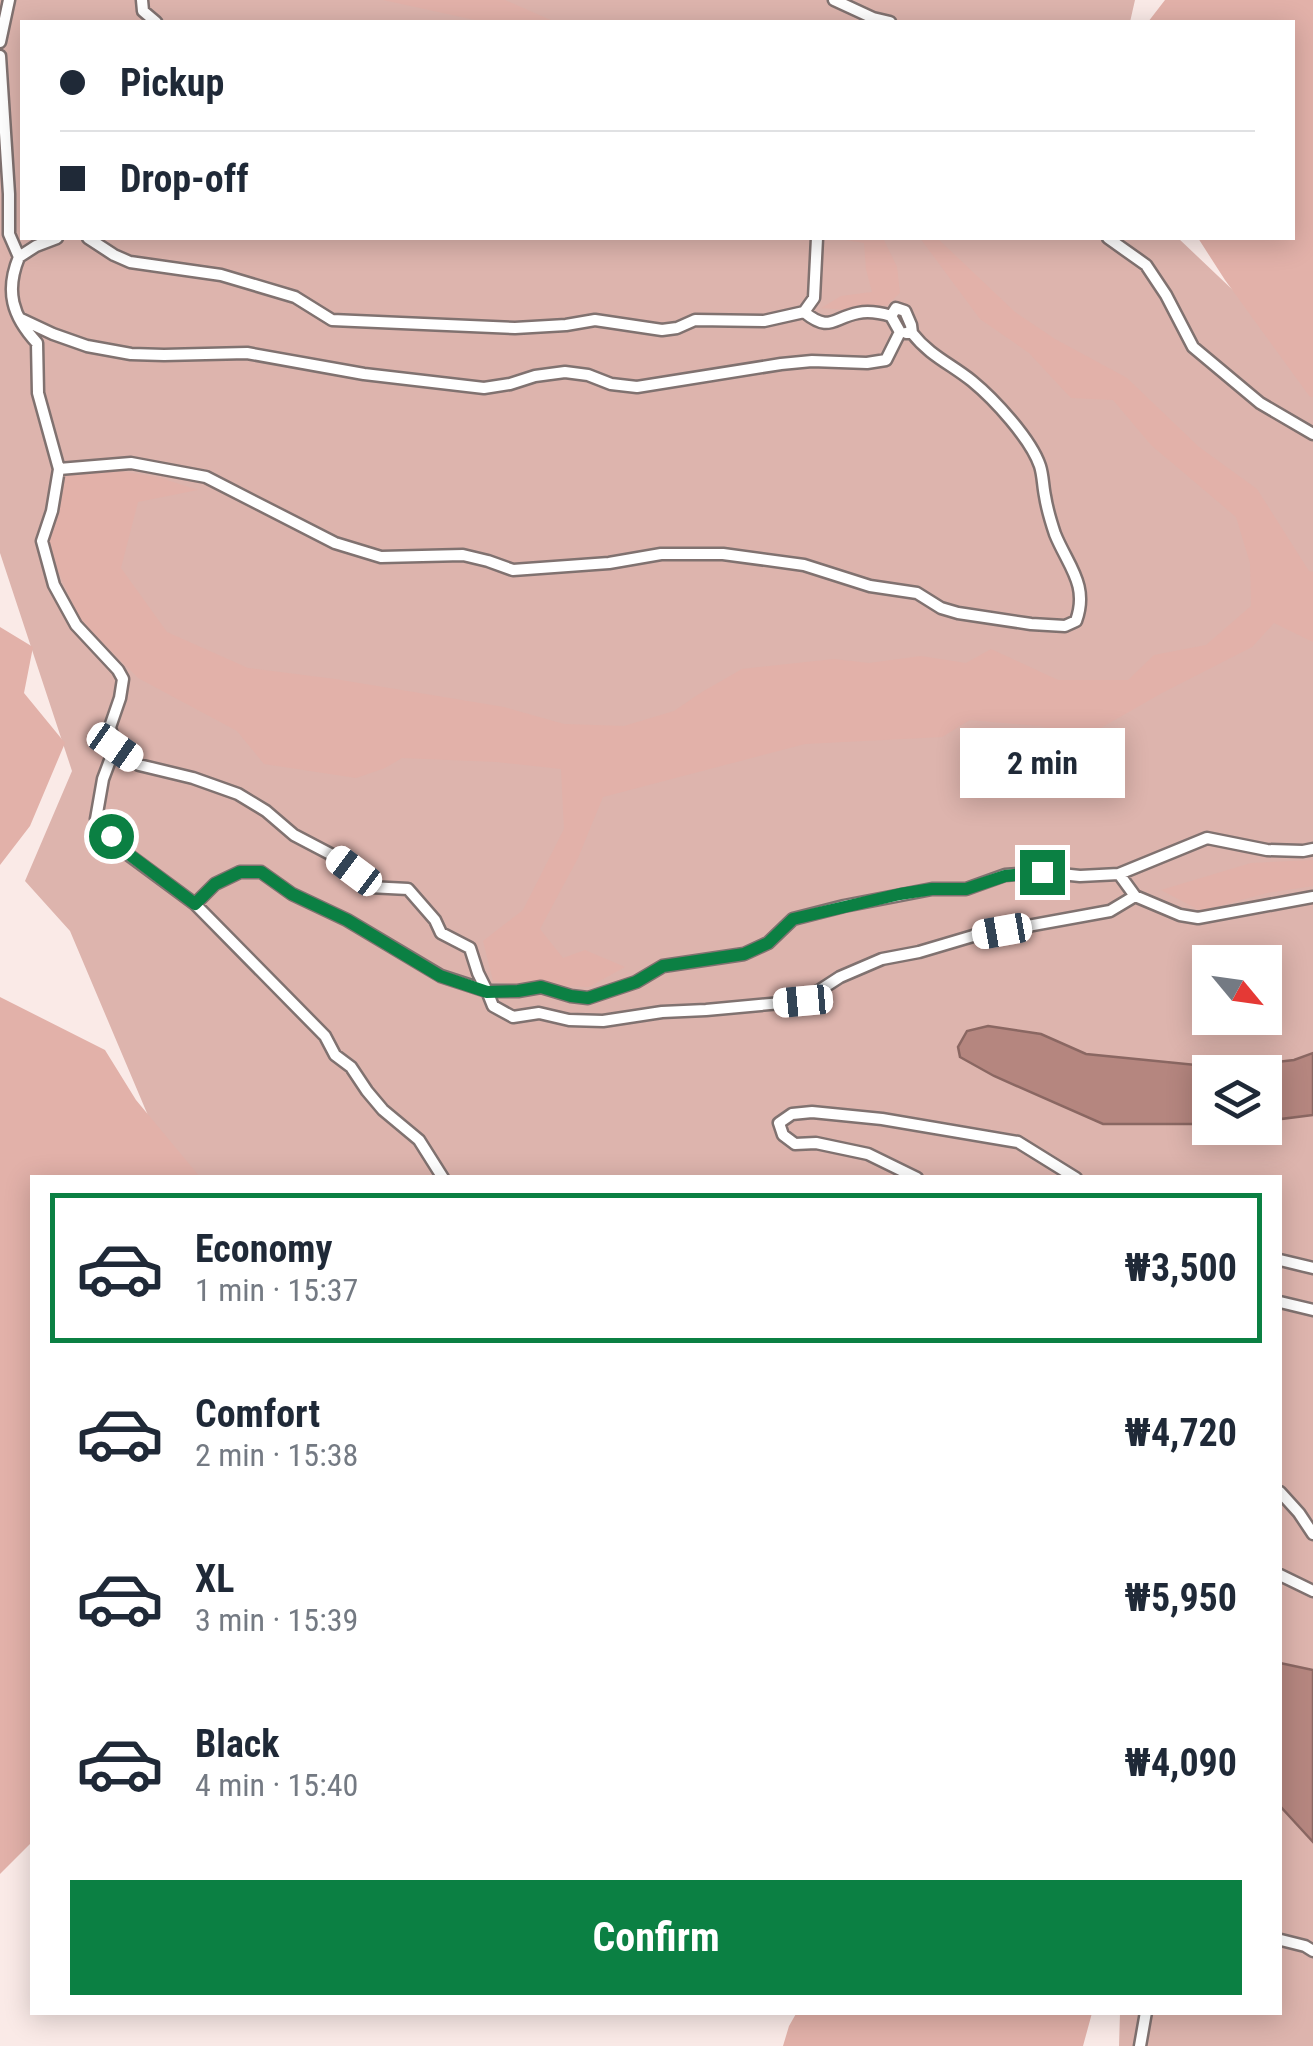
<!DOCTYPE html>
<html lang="en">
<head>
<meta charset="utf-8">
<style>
  :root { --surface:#fff; --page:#f2f2f3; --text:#1f2937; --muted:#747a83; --line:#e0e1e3; --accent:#0b8043 }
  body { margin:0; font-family:"Roboto Condensed",sans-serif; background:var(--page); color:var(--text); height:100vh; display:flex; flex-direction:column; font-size:38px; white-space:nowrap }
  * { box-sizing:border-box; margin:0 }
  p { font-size:32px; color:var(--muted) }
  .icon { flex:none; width:55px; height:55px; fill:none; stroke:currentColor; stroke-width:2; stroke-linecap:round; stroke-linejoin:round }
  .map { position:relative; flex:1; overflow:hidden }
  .panel { position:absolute; left:30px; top:1175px; width:1252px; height:840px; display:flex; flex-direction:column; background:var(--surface); border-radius:0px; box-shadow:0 5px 25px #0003 }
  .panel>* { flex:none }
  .top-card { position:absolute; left:20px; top:20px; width:1275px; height:220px; border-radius:0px; box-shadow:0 5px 25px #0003; display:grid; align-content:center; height:220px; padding:0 40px; background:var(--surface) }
  .needle { width:65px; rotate:119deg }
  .buttons { position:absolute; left:1192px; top:945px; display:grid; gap:20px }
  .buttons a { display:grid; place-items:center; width:90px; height:90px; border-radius:0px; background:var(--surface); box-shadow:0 5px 25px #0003; font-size:50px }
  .end { position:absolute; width:45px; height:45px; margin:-22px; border:12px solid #0b8043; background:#fff; box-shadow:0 0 0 5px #fff }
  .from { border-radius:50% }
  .bubble { position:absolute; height:70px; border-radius:0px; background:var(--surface); box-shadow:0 5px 25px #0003; font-size:32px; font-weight:700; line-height:70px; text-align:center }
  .car { position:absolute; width:30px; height:60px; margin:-30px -15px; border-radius:12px; box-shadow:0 0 8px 2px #0007; background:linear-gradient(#fff 24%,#345 0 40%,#fff 0 76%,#345 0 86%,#fff 0) }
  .top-card b { display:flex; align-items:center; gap:35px; height:95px; font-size:38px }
  .top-card b+b { border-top:2px solid var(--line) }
  .top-card i { width:25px; height:25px; background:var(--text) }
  ul { padding:18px 0 0; list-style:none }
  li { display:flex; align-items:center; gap:30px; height:150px; margin:0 20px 15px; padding:0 20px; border:5px solid transparent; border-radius:0px }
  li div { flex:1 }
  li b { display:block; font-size:38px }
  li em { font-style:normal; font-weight:700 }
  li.current { border-color:var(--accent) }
  li>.icon { width:90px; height:90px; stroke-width:1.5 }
  .button { display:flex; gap:20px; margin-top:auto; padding:20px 40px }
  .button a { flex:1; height:115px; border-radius:0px; background:var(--accent); color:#fff; font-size:40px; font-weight:700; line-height:115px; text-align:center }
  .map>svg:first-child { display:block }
  .green { fill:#ddb4ad; fill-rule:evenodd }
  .forest { fill:#e2b1a9 }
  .water { fill:#b5867f; stroke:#8a6762; stroke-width:2.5 }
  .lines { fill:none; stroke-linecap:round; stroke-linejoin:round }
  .service-casing { stroke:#807270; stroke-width:15 }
  .service { stroke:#fff; stroke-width:10 }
  .route { stroke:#0b8043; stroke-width:12 }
</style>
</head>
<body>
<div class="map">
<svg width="1313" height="2046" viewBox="0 0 1313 2046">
  <rect width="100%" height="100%" fill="#faeae7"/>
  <path class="green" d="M0,0H1135L1130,22H22V238H1178L1313,366V2046H1119L1120,2013L1280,2012V1178L174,1177L70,931L25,881L72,771L0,553ZM1210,962H1265V1018H1210ZM1210,1072H1265V1128H1210Z"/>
  <path class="forest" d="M383,0H505L555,22H484Z
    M1165,0H1313V397H1310L1225,280L1198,238H1292V22H1148Z
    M834,238H883L897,267L900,293L887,305L847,310L821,308L841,296L872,292L866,269L864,243Z
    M920,238H937L1015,312L1055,339L1127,378L1199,447L1257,489L1309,571L1313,572V642L1274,623L1252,647L1162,693L1085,737L1039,726L970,720L942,737L805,744L603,797L578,858L540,929L563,958L585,950L625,967L589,987L516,985L493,981L483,941L523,910L564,829L561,769L497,762L402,758L385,768L356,778L264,764L237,731L138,678L80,619L58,571L48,542L65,473L119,471L161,478L198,490L138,502L121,568L167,632L248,668L335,679L504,707L564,724L624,726L674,711L702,692L742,669L834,659L869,663L921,656L966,663L991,649L1058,680H1128L1154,655L1206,645L1251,606L1250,563L1236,517L1151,445L1113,400L1071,398L1029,353L980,319Z
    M0,627L33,647L24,693L65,743L30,826L0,865Z
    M1313,860V886L1267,893L1201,911L1161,890L1251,863Z
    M0,997L105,1050L136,1100L200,1177L32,1178V1842L0,1874Z
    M797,2012H1092V2013L1083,2046H783L789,2026Z"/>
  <path class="water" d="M988,1026L1041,1034L1086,1054L1226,1068L1294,1060L1313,1053V1115L1265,1121V1072H1210V1124H1103L994,1076L960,1057L958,1047L967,1031Z
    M1280,1663L1313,1670V1842L1280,1806Z"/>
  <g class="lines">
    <g class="service-casing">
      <path id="service" d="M142,0L143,11L156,22
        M834,0L873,18L890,22
        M0,42L9,0
        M0,56L9,194V234L19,257C5,291 12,316 37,343L38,393L59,469L52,511L42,541L54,585L76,625L118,670L123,679L120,698L110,727L115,747L139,765L193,778L238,794L266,811L294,835L336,857L369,887L408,889L435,920L441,933L470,948L478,973L487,991H518L541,987L571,996L588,998L636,982L663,966L744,954L768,943L793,919L844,906L932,889H966L1005,875L1042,872L1080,876L1119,874L1207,838L1267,850L1303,851L1313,849
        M88,238L114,255L130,262L221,275L295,297L332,320L515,328L566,325L595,320L662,330L677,328L695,320L764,321L804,312L814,298L817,238
        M1108,238L1146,265L1166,295L1193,347L1260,403L1313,434
        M19,257L36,246L57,238
        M891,316L896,308L905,311L911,325L912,333H906
        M21,319L53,334L87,346L131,354L164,355L247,353L364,374L484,388L510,384L535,376L565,372L588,375L611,384L637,387L781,364L812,361L867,363L886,360L900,332L891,316C881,313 868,311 858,313C832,318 830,333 804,312
        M59,469L131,463L206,477L335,543L381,557L463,555L488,561L513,570L609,563L661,554H723L804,565L870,586L917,593L941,608L958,613L1031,624L1065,626L1076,621C1089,585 1068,566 1055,534C1051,522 1047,509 1045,496C1043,487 1043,475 1040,466C1031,439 994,399 972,381C951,364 930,356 912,333
        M115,747L103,779L96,819L126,853L195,904L215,884L240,872H261L292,894L347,920L441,976L487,991L493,1006L513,1017L539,1013L569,1020L603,1021L662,1012L706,1010L803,1001L840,977L882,959L919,952L973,936L1110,911L1135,896
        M1119,874L1135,896L1180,915L1198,918L1313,897
        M195,904L325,1036L335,1055L351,1067L367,1091L383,1110L419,1140L443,1178
        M917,1178L868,1154L816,1143L795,1144L783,1135L779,1123L792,1114L812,1112L882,1119L1018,1142L1076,1178
        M1280,1260L1313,1268
        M1280,1302L1313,1310
        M1280,1492L1299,1513L1313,1534
        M1280,1575L1313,1591
        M1281,1940L1305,1946L1313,1951
        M1140,2046L1146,2012"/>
    </g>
    <use href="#service" class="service"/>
  </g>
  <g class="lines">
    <path class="route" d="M111,836L126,852L195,904L215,884L240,872H261L292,894L347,920L440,976L487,992L518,991L541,987L571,996L588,998L636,982L663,966L744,954L768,943L793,919L900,894L932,889H966L1005,876L1042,872"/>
  </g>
</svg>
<div class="buttons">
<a><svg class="needle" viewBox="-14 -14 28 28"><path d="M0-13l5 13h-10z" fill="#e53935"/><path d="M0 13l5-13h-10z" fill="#747a83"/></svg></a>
<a><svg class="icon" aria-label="layers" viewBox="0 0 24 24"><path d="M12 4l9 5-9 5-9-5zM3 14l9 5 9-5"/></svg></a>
</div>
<i class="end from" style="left:111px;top:836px"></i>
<i class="end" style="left:1042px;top:872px"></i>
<div class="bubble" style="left:960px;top:728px;width:165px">2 min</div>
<i class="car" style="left:115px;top:747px;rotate:125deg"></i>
<i class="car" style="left:354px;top:871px;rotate:307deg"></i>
<i class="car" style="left:1002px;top:931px;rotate:260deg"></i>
<i class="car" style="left:803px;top:1001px;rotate:265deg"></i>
<div class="top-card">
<b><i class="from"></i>Pickup</b>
<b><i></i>Drop-off</b>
</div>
<section class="panel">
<ul>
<li class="current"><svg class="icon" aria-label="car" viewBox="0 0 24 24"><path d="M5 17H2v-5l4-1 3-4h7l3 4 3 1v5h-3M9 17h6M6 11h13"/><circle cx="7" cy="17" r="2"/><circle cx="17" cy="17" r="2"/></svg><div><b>Economy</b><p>1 min · 15:37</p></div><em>₩3,500</em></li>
<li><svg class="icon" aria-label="car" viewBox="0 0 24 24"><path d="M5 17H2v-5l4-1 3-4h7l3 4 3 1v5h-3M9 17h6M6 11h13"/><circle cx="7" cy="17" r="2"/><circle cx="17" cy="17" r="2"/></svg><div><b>Comfort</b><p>2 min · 15:38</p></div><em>₩4,720</em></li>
<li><svg class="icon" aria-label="car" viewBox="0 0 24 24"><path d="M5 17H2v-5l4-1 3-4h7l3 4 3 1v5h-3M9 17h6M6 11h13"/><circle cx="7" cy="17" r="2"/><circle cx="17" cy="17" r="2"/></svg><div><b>XL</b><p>3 min · 15:39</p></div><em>₩5,950</em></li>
<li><svg class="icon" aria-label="car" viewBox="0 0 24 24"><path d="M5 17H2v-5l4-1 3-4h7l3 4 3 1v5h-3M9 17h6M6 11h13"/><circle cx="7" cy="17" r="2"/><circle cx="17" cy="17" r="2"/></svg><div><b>Black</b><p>4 min · 15:40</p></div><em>₩4,090</em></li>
</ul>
<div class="button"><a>Confirm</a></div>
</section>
</div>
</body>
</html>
